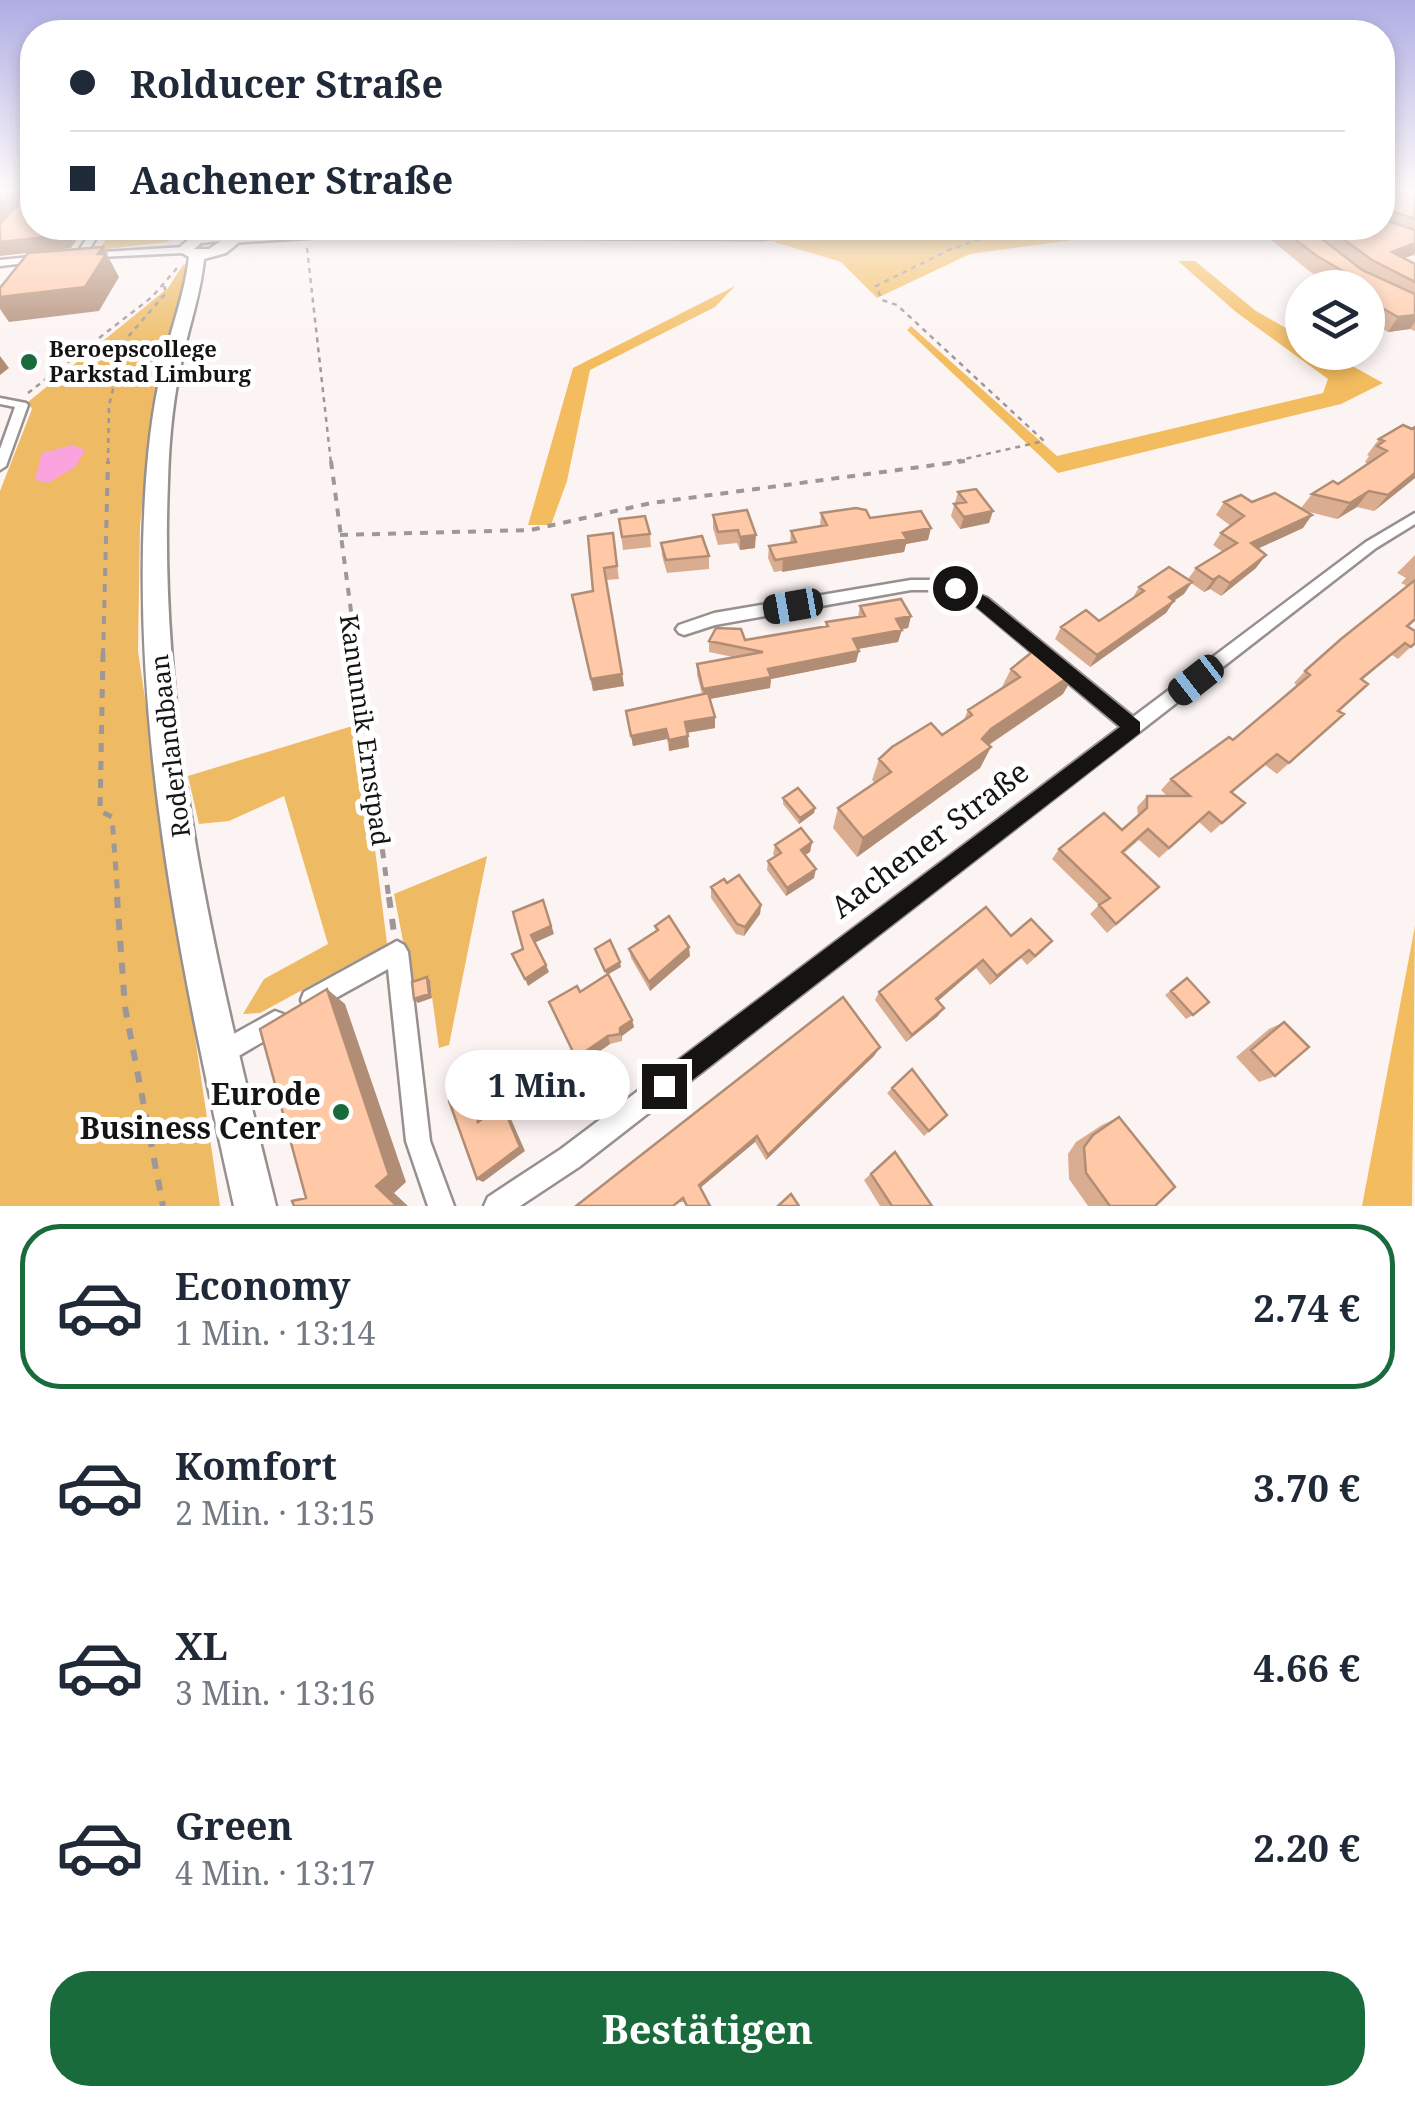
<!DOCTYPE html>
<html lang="de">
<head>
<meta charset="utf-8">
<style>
  :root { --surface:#fff; --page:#f6f6f7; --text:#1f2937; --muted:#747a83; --line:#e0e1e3; --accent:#196b3c }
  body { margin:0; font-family:"Noto Serif",serif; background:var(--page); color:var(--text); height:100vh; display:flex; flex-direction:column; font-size:38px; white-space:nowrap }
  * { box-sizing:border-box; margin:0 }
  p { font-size:32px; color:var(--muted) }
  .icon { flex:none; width:55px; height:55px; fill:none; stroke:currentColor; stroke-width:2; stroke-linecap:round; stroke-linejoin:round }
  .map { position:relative; height:1206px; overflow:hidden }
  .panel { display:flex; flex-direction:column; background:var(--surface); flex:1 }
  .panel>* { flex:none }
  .guide { position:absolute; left:20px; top:20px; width:1375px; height:220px; border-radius:40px; box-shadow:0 5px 15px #0003; display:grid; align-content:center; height:220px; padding:0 50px; background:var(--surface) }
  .fabs { position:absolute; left:1285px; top:270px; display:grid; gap:20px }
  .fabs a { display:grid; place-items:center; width:100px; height:100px; border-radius:50%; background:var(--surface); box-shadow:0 5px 15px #0003; font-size:50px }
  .end { position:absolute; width:45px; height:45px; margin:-22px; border:12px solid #161413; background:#fff; box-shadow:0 0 0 5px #fff }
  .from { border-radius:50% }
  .bubble { position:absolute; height:70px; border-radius:35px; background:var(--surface); box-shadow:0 5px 15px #0003; font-size:32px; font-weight:700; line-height:70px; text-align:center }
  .car { position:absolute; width:30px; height:60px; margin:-30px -15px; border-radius:12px; box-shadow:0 0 8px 2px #0007; background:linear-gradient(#222 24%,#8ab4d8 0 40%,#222 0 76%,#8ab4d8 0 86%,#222 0) }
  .guide b { display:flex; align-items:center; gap:35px; height:95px; font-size:38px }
  .guide b+b { border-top:2px solid var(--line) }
  .guide i { width:25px; height:25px; background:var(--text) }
  ul { padding:18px 0 0; list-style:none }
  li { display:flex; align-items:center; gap:30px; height:165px; margin:0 20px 15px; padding:0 30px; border:5px solid transparent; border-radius:40px }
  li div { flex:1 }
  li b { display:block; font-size:38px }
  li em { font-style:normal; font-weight:700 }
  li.current { border-color:var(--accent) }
  li>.icon { width:90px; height:90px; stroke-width:1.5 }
  .primary-button { display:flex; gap:20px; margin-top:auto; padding:20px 50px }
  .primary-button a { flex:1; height:115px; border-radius:40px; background:var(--accent); color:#fff; font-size:40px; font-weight:700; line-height:115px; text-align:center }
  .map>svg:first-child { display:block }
  .green { fill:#eeba63 }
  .forest { fill:#f3bc5f }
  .water { fill:#fba3de }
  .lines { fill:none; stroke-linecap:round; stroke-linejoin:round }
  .minor-casing { stroke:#98908f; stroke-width:5 }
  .primary-casing { stroke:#98908f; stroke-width:5 }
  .path-far3 { stroke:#9d9897; stroke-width:2.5; stroke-dasharray:5 5; stroke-linecap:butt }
  .path-far2 { stroke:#9d9897; stroke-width:4; stroke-dasharray:8 8; stroke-linecap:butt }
  .path-far1 { stroke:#9d9897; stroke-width:5; stroke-dasharray:9 9; stroke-linecap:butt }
  .path { stroke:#9d9897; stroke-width:6; stroke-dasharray:11 11; stroke-linecap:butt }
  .minor { fill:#fff; fill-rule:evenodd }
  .primary { fill:#fff; fill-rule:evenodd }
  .wall { fill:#dbad90 }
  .shaded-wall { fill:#b28d75 }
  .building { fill:#ffc9a7; stroke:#b28d75; stroke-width:2.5 }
  .route { fill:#161413 }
  .poi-dot { fill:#196b3c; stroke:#fff; stroke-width:4 }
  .labels { text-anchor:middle; stroke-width:10; stroke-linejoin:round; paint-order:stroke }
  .far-poi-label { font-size:22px; font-weight:bold; fill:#161413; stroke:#fff; text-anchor:start }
  .street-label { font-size:25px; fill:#161413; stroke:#fff }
  .near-street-label { font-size:30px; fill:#161413; stroke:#fff }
  .near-poi-label { font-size:30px; font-weight:bold; fill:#161413; stroke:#fff; text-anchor:end }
</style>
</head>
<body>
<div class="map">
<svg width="1415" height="1206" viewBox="0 0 1415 1206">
  <rect width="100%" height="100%" fill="#fcf4f3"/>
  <path class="green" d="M113,228H197L166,242L99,250Z
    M192,263L150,421L140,526L138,651L220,1206H0V491L32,409L28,402L168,288L183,265Z
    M359,724L388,951H374L260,1013L243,1014L264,979L328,944L284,796L229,821L199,824L188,776Z
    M487,856L449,1045L439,1048L430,982L412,988L394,894Z"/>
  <path class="forest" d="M826,228H1144L1145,230L970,254L877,298L841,262L758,237L808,235Z
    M1178,261H1195L1256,311L1302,337V352L1329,353L1383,383L1341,404L1058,473L907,330L911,326L1057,456L1323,393L1328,379L1236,312Z
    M735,286L715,307L590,370L567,481L551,525H528L573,368Z
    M1415,926L1412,1206H1362Z"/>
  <path class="water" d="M73,445L85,450L75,467L48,483L35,480L42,453Z"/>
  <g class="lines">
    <g class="minor-casing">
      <path id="minor" d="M94,228H102L87,253L184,247L188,250L184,253L77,258L75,256Z
        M807,228H826L764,239L322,237L231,243L227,240L231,237L322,231L764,233Z
        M40,256L45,259L43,261L0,266V260Z
        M0,398L26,403L28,405L6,466L0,470V449L15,407L0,404Z
        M1415,513V524L1376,548L579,1167L520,1206H484L488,1197L561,1149L1121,727L977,606L940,590H911L715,625L684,635L679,633L676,629L679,625L714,613L911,580H942L987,598L1133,717L1366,542Z
        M397,941L404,945L408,952L430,1141L454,1206H428L406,1141L388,969L312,1011L304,1008L301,1000L304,992Z
        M275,1011L283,1014L286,1022L283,1030L230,1061L222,1064L214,1061L211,1053L214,1045Z"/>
    </g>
    <g class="primary-casing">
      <path id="primary" d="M224,232L238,243L226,253L204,259C201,292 190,323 183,355C173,397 169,440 168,482C158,728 217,969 276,1206H234C181,968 129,725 146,480C149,439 154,399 164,360C172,325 185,293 189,257L177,250L192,236ZM221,241L209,249H194L201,243Z"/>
    </g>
    <path class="path-far3" d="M307,248L331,463
      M28,393L152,297L177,268
      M108,463L109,405L126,339L166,293L164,286
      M947,463L1044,441L897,305L882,300L876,286L951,249L1013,228"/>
    <path class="path-far2" d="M331,461L357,656
      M340,535L531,530L651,503L965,461
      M103,656L108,461"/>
    <path class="path-far1" d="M103,653L100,811L112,817L118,899
      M356,653L389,899"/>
    <path class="path" d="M117,897L125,1007L163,1206
      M389,897L394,933"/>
    <use href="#minor" class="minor"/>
    <use href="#primary" class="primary"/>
  </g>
  <path class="wall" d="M1415,189V256L1413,255L1404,258L1415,264V331L1410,329L1388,332L1368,321V288H1337L1309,271L1258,229L1247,228H1382V194Z
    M1415,427V478L1374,511L1357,507L1337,519L1305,511L1303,528L1258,548L1256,568L1221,596L1210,589L1204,592L1191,583L1184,594L1174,601L1166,613L1090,667L1055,639L1061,627L1099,621L1132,599L1139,587L1188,579L1196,568L1223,552L1213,545L1221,533L1231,526L1216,515L1224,502H1252L1301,508L1312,494L1338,484L1368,464L1365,462L1369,456L1367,455L1379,439Z
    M958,492L993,511L989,523L960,529L951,516Z
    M747,510L755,548L740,550L737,543L718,545L713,528V515Z
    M821,513L870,518L928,540L906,544L904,552L774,572L768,558L769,546L790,542L791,531L820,526Z
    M619,519L650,534L651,547L623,550Z
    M613,533L619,579L606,580L624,686L593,691L572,595L593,591Z
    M661,543L709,556V569L667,573L662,556Z
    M1415,555V621L1408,627L1415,643L1398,659L1392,655L1362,680L1339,711L1344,714L1277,774L1265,765L1232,793L1245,803L1211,833L1199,822L1159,858L1139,840L1124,853L1159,887L1107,933L1090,914L1099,905L1052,859L1059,849L1122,830L1138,816L1137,807L1147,796H1167L1161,790L1171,779L1233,740L1298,686L1294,683L1305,671L1407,586L1401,583L1406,578L1397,573Z
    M860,606L911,616L908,628L901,629L898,642L858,649L859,651L856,662L771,679L770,688L710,699L715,717V728L687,733L689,747L669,751L667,739L633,746L626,711L702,694L697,675V664L733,657L709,652V641L745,640L825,627L826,622L858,617Z
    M1011,669L1063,694L989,745L991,747L980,768L857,857L833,828L838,808L875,783L872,780L879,759L942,735L963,722L968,710L1001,689Z
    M783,798L815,808L814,813L799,824L783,804Z
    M812,842L810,852L805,855L814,878L786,896L767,870L768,861L775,857L773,854L775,845Z
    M727,883L761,905L760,914L744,936L736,934L711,898V887Z
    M655,926L690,956L650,991L631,958L629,949L656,931Z
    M1011,936L1044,950L1027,965L1021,958L990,985L976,968L938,1001V1016L906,1042L875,1000L879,992Z
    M1187,978L1193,1015L1186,1019L1165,995Z
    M580,992L632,1020L634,1027L622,1036V1041L610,1044L580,1065Z
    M1284,1022L1275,1076L1259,1082L1236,1057L1269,1029Z
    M880,1047L874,1056L766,1160L755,1142L700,1188L710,1206H686L684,1202L576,1206Z
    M892,1088L947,1115L924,1136L887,1093Z
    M1119,1117L1155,1206H1088L1069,1179L1068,1154L1076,1142L1102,1125Z
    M895,1152L932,1206H880L864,1180Z"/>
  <path class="shaded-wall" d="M12,189H24L26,193L0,224V203Z
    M69,228H85L71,248L0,256V242Z
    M1415,243V251L1413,255L1383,266L1392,252Z
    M103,247L119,277L99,311L9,322L0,309V297L98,254Z
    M1415,315V322L1410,329L1388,332L1398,317Z
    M0,356L9,368L0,375Z
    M1415,473V478L1374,511L1388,495Z
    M1369,491L1357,507L1337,519L1350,503Z
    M993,511L989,523L960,529L964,517Z
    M1312,515L1303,528L1242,556L1251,543Z
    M931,528L928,540L906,544L904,552L782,572L783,560L903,533Z
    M756,535L755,548L740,550V537Z
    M1266,555L1256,568L1221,596L1230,583Z
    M1219,576L1210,589L1204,592L1213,580Z
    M1192,582L1184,594L1161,609L1169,597Z
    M1174,601L1166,613L1090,667L1097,655Z
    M911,616L908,628L893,631L896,619Z
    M902,630L898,642L851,650L853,639Z
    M859,651L856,662L771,679L770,688L704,700L703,689L768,669Z
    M1076,672L1063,694L981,750L982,739L991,729Z
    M622,674L624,686L593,691L591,679Z
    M715,717V728L685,733V722Z
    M666,729L667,739L633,746L631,736Z
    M688,736L689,747L669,751V740Z
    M991,747L980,768L857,857L863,838Z
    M815,808L814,813L799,824L800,818Z
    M812,842L810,852L799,859L801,850Z
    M816,869L814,878L786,896L787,888Z
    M761,905L760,914L744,936L745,927Z
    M546,908L554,934L534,943L531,935Z
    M689,947L690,956L650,991L649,982Z
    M1029,950L1021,958L990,985L997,976Z
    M983,960L976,968L931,1007L936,999Z
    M620,962L621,967L607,975L605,971Z
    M546,965L549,972L528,986L525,979Z
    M427,977L430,981L432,998L418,1003L414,999Z
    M327,989L345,1004L406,1182L394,1193L408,1206H397L376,1186Z
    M944,1008L938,1016L906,1042L912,1035Z
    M632,1020L634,1027L622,1036V1041L620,1028Z
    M608,1036L610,1044L580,1065L576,1058Z
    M880,1047L874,1056L766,1160L768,1155Z
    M472,1090L478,1095L483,1127L478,1122Z
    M502,1104L507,1110L525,1151L483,1182L477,1179Z
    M757,1136L755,1142L699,1189V1185Z"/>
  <path class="building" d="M0,189H12L0,203Z
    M28,189H32V228H69L64,235L0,242V224L28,193Z
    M1397,189H1415V219L1392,211L1382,212V194Z
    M1382,219L1415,230V243L1392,252L1415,264V282L1372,260L1328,228H1382Z
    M1280,228H1308L1362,270L1415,294V315L1398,317L1368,300V288H1348L1365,284L1317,256Z
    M103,247L98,254H106L85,287L0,297V288L28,253Z
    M1403,425L1412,429L1415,427V473L1388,495L1369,491L1350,503L1312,494L1333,481L1338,484L1387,451L1377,446L1384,441L1379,439Z
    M976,489L993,511L964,517L954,504L966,502L958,492Z
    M1275,493L1312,515L1251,543L1266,555L1230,583L1219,576L1213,580L1196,568L1237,543L1221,533L1244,516L1224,502L1241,495L1252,502Z
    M856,508L866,510L870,518L921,511L931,528L903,533L907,539L775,560L769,546L796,542L791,531L827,525L821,513Z
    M747,510L756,535L740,537L738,530L718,532L713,515Z
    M645,516L650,534L622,537L619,519Z
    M613,533L617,566L604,568L622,674L591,679L572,595L593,591L588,536Z
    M702,536L709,556L666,560L661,543Z
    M1169,567L1192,582L1169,597L1174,601L1097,655L1061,627L1086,610L1099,621L1144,591L1139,587Z
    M1415,580V619L1407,626L1415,631V643L1411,647L1405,643L1361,679L1368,684L1338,711L1344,714L1289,763L1277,754L1231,792L1245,803L1222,823L1209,812L1169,848L1148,829L1122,852L1159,887L1116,924L1099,905L1110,898L1059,849L1104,813L1122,830L1147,808V796H1190L1171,779L1229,737L1233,740L1310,675L1305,671L1341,639Z
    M901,599L911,616L896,619L902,630L853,639L859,651L768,669L771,677L703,689L697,664L763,652L709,641L716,628L741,629L745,640L828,626L826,622L865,616L860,606Z
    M1042,644L1076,672L991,729L982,739L991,747L863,838L838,808L891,772L879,759L892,747L931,723L942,735L972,715L968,710L1020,677L1011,669Z
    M708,693L715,717L685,722L688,736L669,740L666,729L631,736L626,711Z
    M798,788L815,808L800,818L783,798Z
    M801,828L812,842L801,850L816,869L787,888L768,861L781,853L775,845Z
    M739,875L761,905L745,927L737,924L711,887L724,879L727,883Z
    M543,900L551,926L531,935L546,965L525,979L512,954L523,949L513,912Z
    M986,907L1011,936L1031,919L1052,941L1035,956L1029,950L997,976L983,960L936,999L944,1008L912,1035L879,992Z
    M669,916L689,947L649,982L629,949L658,930L655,926Z
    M610,940L620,962L605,971L595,949Z
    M608,974L632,1020L620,1028V1034L608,1036L576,1058L549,1002L577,986L580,992Z
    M427,977L429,994L414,999L412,982Z
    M1187,978L1209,1002L1193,1015L1171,991Z
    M327,989L389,1175L376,1186L397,1206H294L292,1201L306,1198L260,1029Z
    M843,997L880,1047L768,1155L757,1136L699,1185L710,1206H687L683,1198L673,1206H576Z
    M1284,1022L1309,1047L1275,1076L1251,1050Z
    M912,1069L947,1115L929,1131L892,1088Z
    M472,1090L478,1122L502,1104L520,1147L477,1179L449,1101Z
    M1119,1117L1175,1187L1155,1206H1110L1086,1173L1084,1147L1093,1135Z
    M895,1152L932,1206H892L871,1174Z
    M791,1194L799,1206H778Z"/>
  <linearGradient id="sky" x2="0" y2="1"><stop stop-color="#afade4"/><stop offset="0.53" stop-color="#fefafa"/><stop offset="1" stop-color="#fefafa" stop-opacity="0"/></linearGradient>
  <rect width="1415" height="358" fill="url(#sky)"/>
  <path class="route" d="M950,584H961L988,598L1140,722V733L673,1095L664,1099L655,1095L651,1086L655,1077L1120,727L976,607L950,592Z"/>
  <g class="poi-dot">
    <circle cx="29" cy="362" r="10"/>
    <circle cx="341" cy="1112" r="10"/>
  </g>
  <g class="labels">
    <g class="far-poi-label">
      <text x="49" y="357">Beroepscollege<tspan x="49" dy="25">Parkstad Limburg</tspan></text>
    </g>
    <g class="street-label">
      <text transform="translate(365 730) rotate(82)" y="9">Kanunnik Ernstpad</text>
      <text transform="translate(170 746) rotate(-97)" y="9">Roderlandbaan</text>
    </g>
    <g class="near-street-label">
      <text transform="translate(930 840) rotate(-37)" y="10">Aachener Straße</text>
    </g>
    <g class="near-poi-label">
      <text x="321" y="1105">Eurode<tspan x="321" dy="34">Business Center</tspan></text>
    </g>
  </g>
</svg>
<div class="fabs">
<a><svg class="icon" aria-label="layers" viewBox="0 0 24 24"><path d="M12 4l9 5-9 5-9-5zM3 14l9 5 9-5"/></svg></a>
</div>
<i class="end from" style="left:955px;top:588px"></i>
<i class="end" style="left:664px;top:1086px"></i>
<div class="bubble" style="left:445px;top:1050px;width:185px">1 Min.</div>
<i class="car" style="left:793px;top:606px;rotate:260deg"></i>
<i class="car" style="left:1196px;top:680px;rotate:232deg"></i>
<div class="guide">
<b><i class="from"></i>Rolducer Straße</b>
<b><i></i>Aachener Straße</b>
</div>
</div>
<section class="panel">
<ul>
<li class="current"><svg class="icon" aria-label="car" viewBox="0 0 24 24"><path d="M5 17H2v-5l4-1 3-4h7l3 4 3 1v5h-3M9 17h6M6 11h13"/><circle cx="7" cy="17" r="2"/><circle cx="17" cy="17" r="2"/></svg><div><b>Economy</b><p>1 Min. · 13:14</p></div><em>2.74 €</em></li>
<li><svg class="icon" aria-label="car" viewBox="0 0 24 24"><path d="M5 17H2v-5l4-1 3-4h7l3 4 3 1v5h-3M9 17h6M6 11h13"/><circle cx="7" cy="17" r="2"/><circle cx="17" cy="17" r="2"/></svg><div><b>Komfort</b><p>2 Min. · 13:15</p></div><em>3.70 €</em></li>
<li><svg class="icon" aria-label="car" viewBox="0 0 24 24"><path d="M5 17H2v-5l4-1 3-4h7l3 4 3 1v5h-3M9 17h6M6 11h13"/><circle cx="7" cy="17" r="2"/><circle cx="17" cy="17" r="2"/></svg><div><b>XL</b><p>3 Min. · 13:16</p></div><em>4.66 €</em></li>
<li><svg class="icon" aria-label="car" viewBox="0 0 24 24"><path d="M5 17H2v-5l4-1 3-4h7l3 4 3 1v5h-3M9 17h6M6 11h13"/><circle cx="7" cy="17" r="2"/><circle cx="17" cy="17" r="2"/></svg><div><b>Green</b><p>4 Min. · 13:17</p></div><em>2.20 €</em></li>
</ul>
<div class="primary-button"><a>Bestätigen</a></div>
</section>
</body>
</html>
